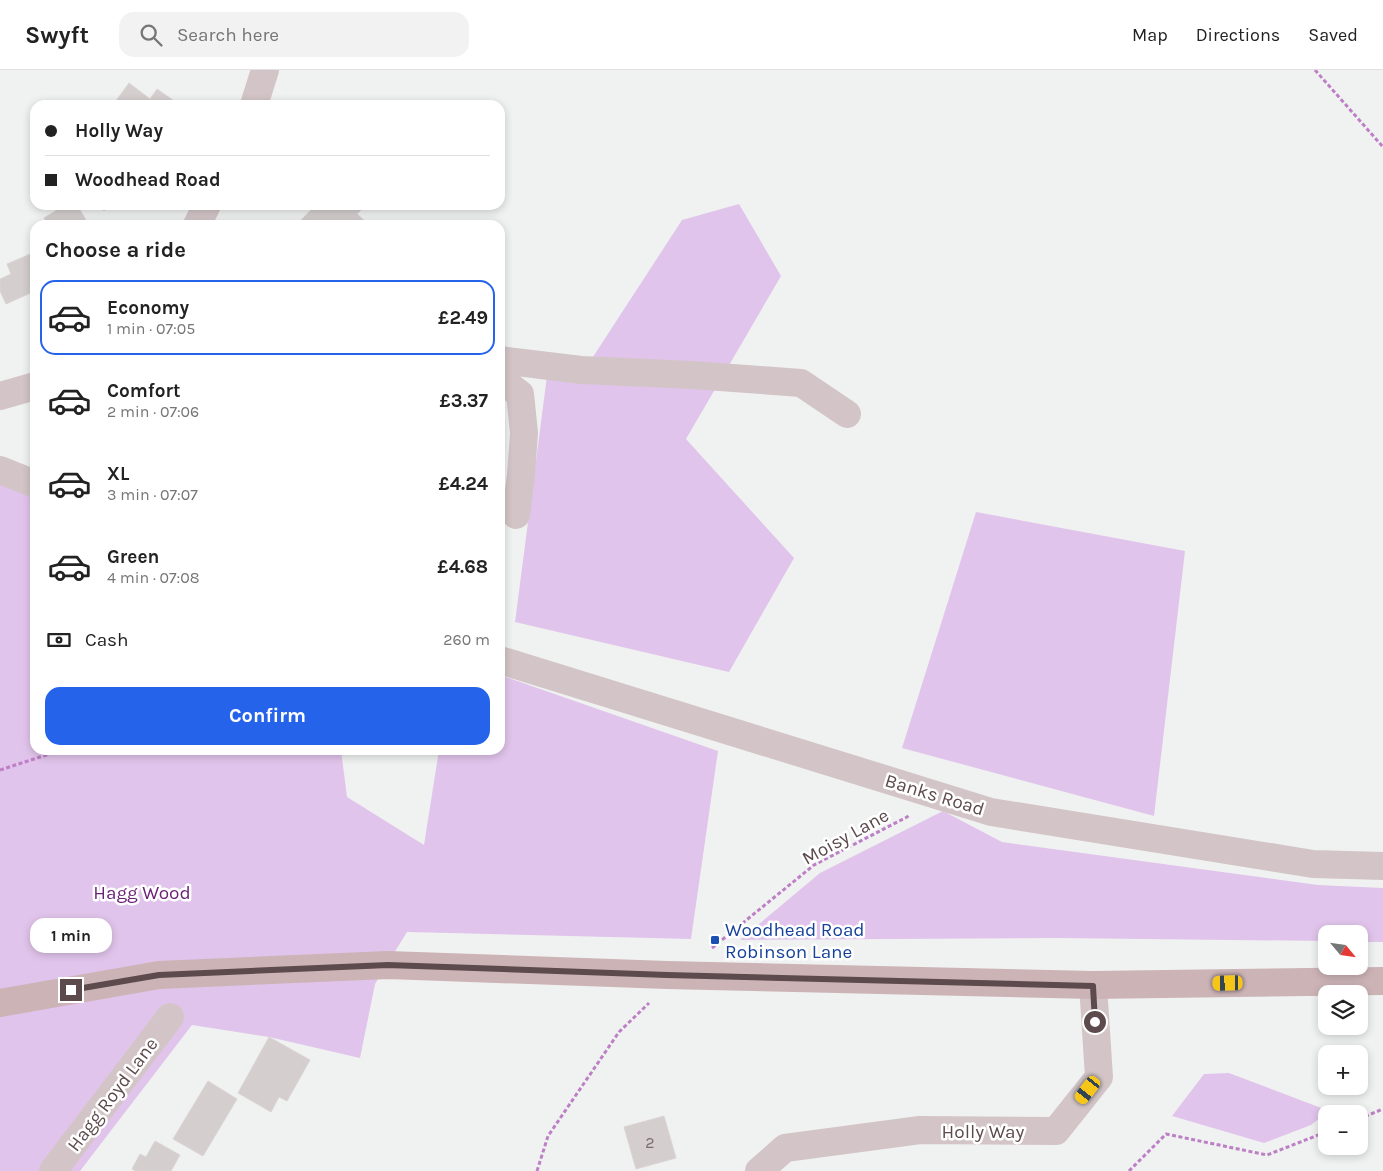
<!DOCTYPE html>
<html lang="en">
<head>
<meta charset="utf-8">
<style>
  :root { --surface:#fff; --page:#f2f2f2; --text:#222; --muted:#767676; --line:#e0e0e0; --accent:#2563eb }
  body { margin:0; font-family:Karla,sans-serif; background:var(--page); color:var(--text); height:100vh; display:flex; flex-direction:column; font-size:19px; white-space:nowrap }
  * { box-sizing:border-box; margin:0 }
  p { font-size:16px; color:var(--muted) }
  .icon { flex:none; width:28px; height:28px; fill:none; stroke:currentColor; stroke-width:2; stroke-linecap:round; stroke-linejoin:round }
  .map { position:relative; flex:1; overflow:hidden }
  .sheet { position:absolute; left:30px; top:150px; width:475px; height:535px; display:flex; flex-direction:column; background:var(--surface); border-radius:15px; box-shadow:0 2px 8px #0003 }
  .sheet>* { flex:none }
  .banner { position:absolute; left:30px; top:30px; width:475px; height:110px; border-radius:15px; box-shadow:0 2px 8px #0003; display:grid; align-content:center; height:110px; padding:0 15px; background:var(--surface) }
  .needle { width:32px; rotate:119deg }
  .tools { position:absolute; left:1318px; top:855px; display:grid; gap:10px }
  .tools a { display:grid; place-items:center; width:50px; height:50px; border-radius:10px; background:var(--surface); box-shadow:0 2px 8px #0003; font-size:25px }
  .end { position:absolute; width:22px; height:22px; margin:-11px; border:6px solid #5c4a4d; background:#fff; box-shadow:0 0 0 2px #fff }
  .from { border-radius:50% }
  .bubble { position:absolute; height:35px; border-radius:15px; background:var(--surface); box-shadow:0 2px 8px #0003; font-size:16px; font-weight:700; line-height:35px; text-align:center }
  .car { position:absolute; width:15px; height:30px; margin:-15px -8px; border-radius:6px; box-shadow:0 0 4px 1px #0007; background:linear-gradient(#f5c518 24%,#345 0 40%,#f5c518 0 76%,#345 0 86%,#f5c518 0) }
  .banner b { display:flex; align-items:center; gap:18px; height:48px; font-size:19px }
  .banner b+b { border-top:1px solid var(--line) }
  .banner i { width:12px; height:12px; background:var(--text) }
  ul { padding:0; list-style:none }
  li { display:flex; align-items:center; gap:15px; height:75px; margin:0 10px 8px; padding:0 5px; border:2px solid transparent; border-radius:15px }
  li div { flex:1 }
  li b { display:block; font-size:19px }
  li em { font-style:normal; font-weight:700 }
  li.current { border-color:var(--accent) }
  li>.icon { width:45px; height:45px; stroke-width:1.5 }
  h2 { padding:0 15px; font-size:22px; line-height:60px }
  .pay { display:flex; align-items:center; gap:12px; height:55px; padding:0 15px; font-size:19px }
  .pay p { margin-inline-start:auto }
  .button { display:flex; gap:10px; margin-top:auto; padding:10px 15px }
  .button a { flex:1; height:58px; border-radius:15px; background:var(--accent); color:#fff; font-size:20px; font-weight:700; line-height:58px; text-align:center }
  header { display:flex; align-items:center; gap:30px; box-sizing:border-box; height:70px; padding:0 25px; background:var(--surface); border-bottom:1px solid var(--line) }
  header strong { font-size:24px }
  nav { display:flex; gap:28px; margin-inline-start:auto; font-size:18px }
  .search { width:350px; height:45px; background:var(--page); display:flex; align-items:center; gap:12px; box-sizing:border-box; padding:0 18px; border-radius:15px; color:var(--muted); font-size:19px }
  .map>svg:first-child { display:block }
  .green { fill:#e1c4eb }
  .building { fill:#d4cece; stroke:#dbd5d5 }
  .lines { fill:none; stroke-linecap:round; stroke-linejoin:round }
  .path { stroke:#bd7fc5; stroke-width:3; stroke-dasharray:4 2.5; stroke-linecap:butt }
  .minor { stroke:#d3c5c7; stroke-width:28 }
  .major { stroke:#ccb3b6; stroke-width:28 }
  .route { stroke:#5c4a4d; stroke-width:6 }
  .transit-dot { fill:#1a4fb4; stroke:#fff; stroke-width:2 }
  .labels { text-anchor:middle; stroke-width:5; stroke-linejoin:round; paint-order:stroke }
  .number-label { font-size:16px; fill:#7a6b6d }
  .street-label { font-size:19px; fill:#5c4a4d; stroke:#fff }
  .park-label { font-size:19px; fill:#6b2176; stroke:#fff }
  .transit-label { font-size:19px; fill:#164399; stroke:#fff; text-anchor:start }
</style>
</head>
<body>
<header>
<strong>Swyft</strong>
<div class="search"><svg class="icon" aria-label="search" viewBox="0 0 24 24"><circle cx="10" cy="10" r="6"/><path d="M15 15l6 6"/></svg>Search here</div>
<nav><a>Map</a><a>Directions</a><a>Saved</a></nav>
</header>
<div class="map">
<svg width="1383" height="1101" viewBox="0 0 1383 1101">
  <rect width="100%" height="100%" fill="#f0f2f1"/>
  <path class="green" d="M739,134L781,206L686,369L794,488L729,602L515,552L547,306L589,293L682,150Z
    M0,413L35,428V680H341L347,727L424,775L439,680H500V607H506L718,681L691,869L407,862L375,914L360,988L269,967L192,955L80,1101H0Z
    M976,442L1185,481L1154,746L902,678Z
    M943,741L1002,772L1318,815L1383,818V872H1359V864H1326V871L1059,868L740,870L820,803Z
    M1229,1003L1329,1041L1311,1055L1264,1073L1172,1046L1204,1004Z"/>
  <path class="building" d="M129,13L150,29L157,19L180,35H113Z
    M65,135H77L89,155H48L44,148Z
    M99,135H110L104,141Z
    M316,135H366L357,144L368,154L367,155H296Z
    M35,182V221L6,234L0,221V209L11,204L7,194Z
    M500,421L507,423L500,459Z
    M269,967L310,990L287,1031L279,1027L271,1042L238,1023Z
    M208,1011L237,1029L203,1086L173,1069Z
    M664,1046L676,1088L636,1099L624,1057Z
    M155,1071L180,1085L171,1101H135L132,1099L140,1084L146,1087Z"/>
  <g class="lines">
    <path class="path" d="M1315,0L1383,77
      M0,700L62,680
      M712,878L814,795L907,747L909,745
      M1359,1049L1383,1039
      M537,1101L548,1066L619,962L649,933
      M1129,1101L1166,1064L1267,1085L1326,1062"/>
    <path class="minor" d="M254,35L265,0
      M197,155L207,135
      M500,290L581,300L692,305L801,313L847,344
      M500,309L520,324L524,363L521,405L516,445
      M0,326L35,316
      M0,400L35,414
      M500,590L991,742L1313,794L1383,796
      M53,1101L170,947
      M759,1101L785,1078L920,1060L1056,1061L1099,1007L1093,915"/>
    <path class="major" d="M0,933L159,905L388,895L667,905L1093,915L1383,911"/>
  </g>
  <g class="lines">
    <path class="route" d="M71,920L159,905L388,895L667,905L1093,916L1095,952"/>
  </g>
  <rect class="transit-dot" x="710" y="865" width="10" height="10" rx="2.5"/>
  <g class="labels">
    <g class="number-label">
      <text x="650" y="1078">2</text>
    </g>
    <g class="street-label">
      <text transform="translate(935 724) rotate(17)" y="7">Banks Road</text>
      <text transform="translate(845 766) rotate(-29)" y="7">Moisy Lane</text>
      <text transform="translate(112 1024) rotate(-53)" y="7">Hagg Royd Lane</text>
      <text x="983" y="1068">Holly Way</text>
    </g>
    <g class="park-label">
      <text x="142" y="829">Hagg Wood</text>
    </g>
    <g class="transit-label">
      <text x="725" y="866">Woodhead Road<tspan x="725" dy="22">Robinson Lane</tspan></text>
    </g>
  </g>
</svg>
<div class="tools">
<a><svg class="needle" viewBox="-14 -14 28 28"><path d="M0-13l5 13h-10z" fill="#e53935"/><path d="M0 13l5-13h-10z" fill="#767676"/></svg></a>
<a><svg class="icon" aria-label="layers" viewBox="0 0 24 24"><path d="M12 4l9 5-9 5-9-5zM3 14l9 5 9-5"/></svg></a>
<a>+</a>
<a>−</a>
</div>
<i class="end from" style="left:1095px;top:952px"></i>
<i class="end" style="left:71px;top:920px"></i>
<div class="bubble" style="left:30px;top:848px;width:82px">1 min</div>
<i class="car" style="left:1228px;top:913px;rotate:269deg"></i>
<i class="car" style="left:1088px;top:1020px;rotate:218deg"></i>
<div class="banner">
<b><i class="from"></i>Holly Way</b>
<b><i></i>Woodhead Road</b>
</div>
<section class="sheet">
<h2>Choose a ride</h2>
<ul>
<li class="current"><svg class="icon" aria-label="car" viewBox="0 0 24 24"><path d="M5 17H2v-5l4-1 3-4h7l3 4 3 1v5h-3M9 17h6M6 11h13"/><circle cx="7" cy="17" r="2"/><circle cx="17" cy="17" r="2"/></svg><div><b>Economy</b><p>1 min · 07:05</p></div><em>£2.49</em></li>
<li><svg class="icon" aria-label="car" viewBox="0 0 24 24"><path d="M5 17H2v-5l4-1 3-4h7l3 4 3 1v5h-3M9 17h6M6 11h13"/><circle cx="7" cy="17" r="2"/><circle cx="17" cy="17" r="2"/></svg><div><b>Comfort</b><p>2 min · 07:06</p></div><em>£3.37</em></li>
<li><svg class="icon" aria-label="car" viewBox="0 0 24 24"><path d="M5 17H2v-5l4-1 3-4h7l3 4 3 1v5h-3M9 17h6M6 11h13"/><circle cx="7" cy="17" r="2"/><circle cx="17" cy="17" r="2"/></svg><div><b>XL</b><p>3 min · 07:07</p></div><em>£4.24</em></li>
<li><svg class="icon" aria-label="car" viewBox="0 0 24 24"><path d="M5 17H2v-5l4-1 3-4h7l3 4 3 1v5h-3M9 17h6M6 11h13"/><circle cx="7" cy="17" r="2"/><circle cx="17" cy="17" r="2"/></svg><div><b>Green</b><p>4 min · 07:08</p></div><em>£4.68</em></li>
</ul>
<div class="pay"><svg class="icon" aria-label="cash" viewBox="0 0 24 24"><path d="M3 7h18v10H3z"/><circle cx="12" cy="12" r="2"/></svg>Cash<p>260 m</p></div>
<div class="button"><a>Confirm</a></div>
</section>
</div>
</body>
</html>
